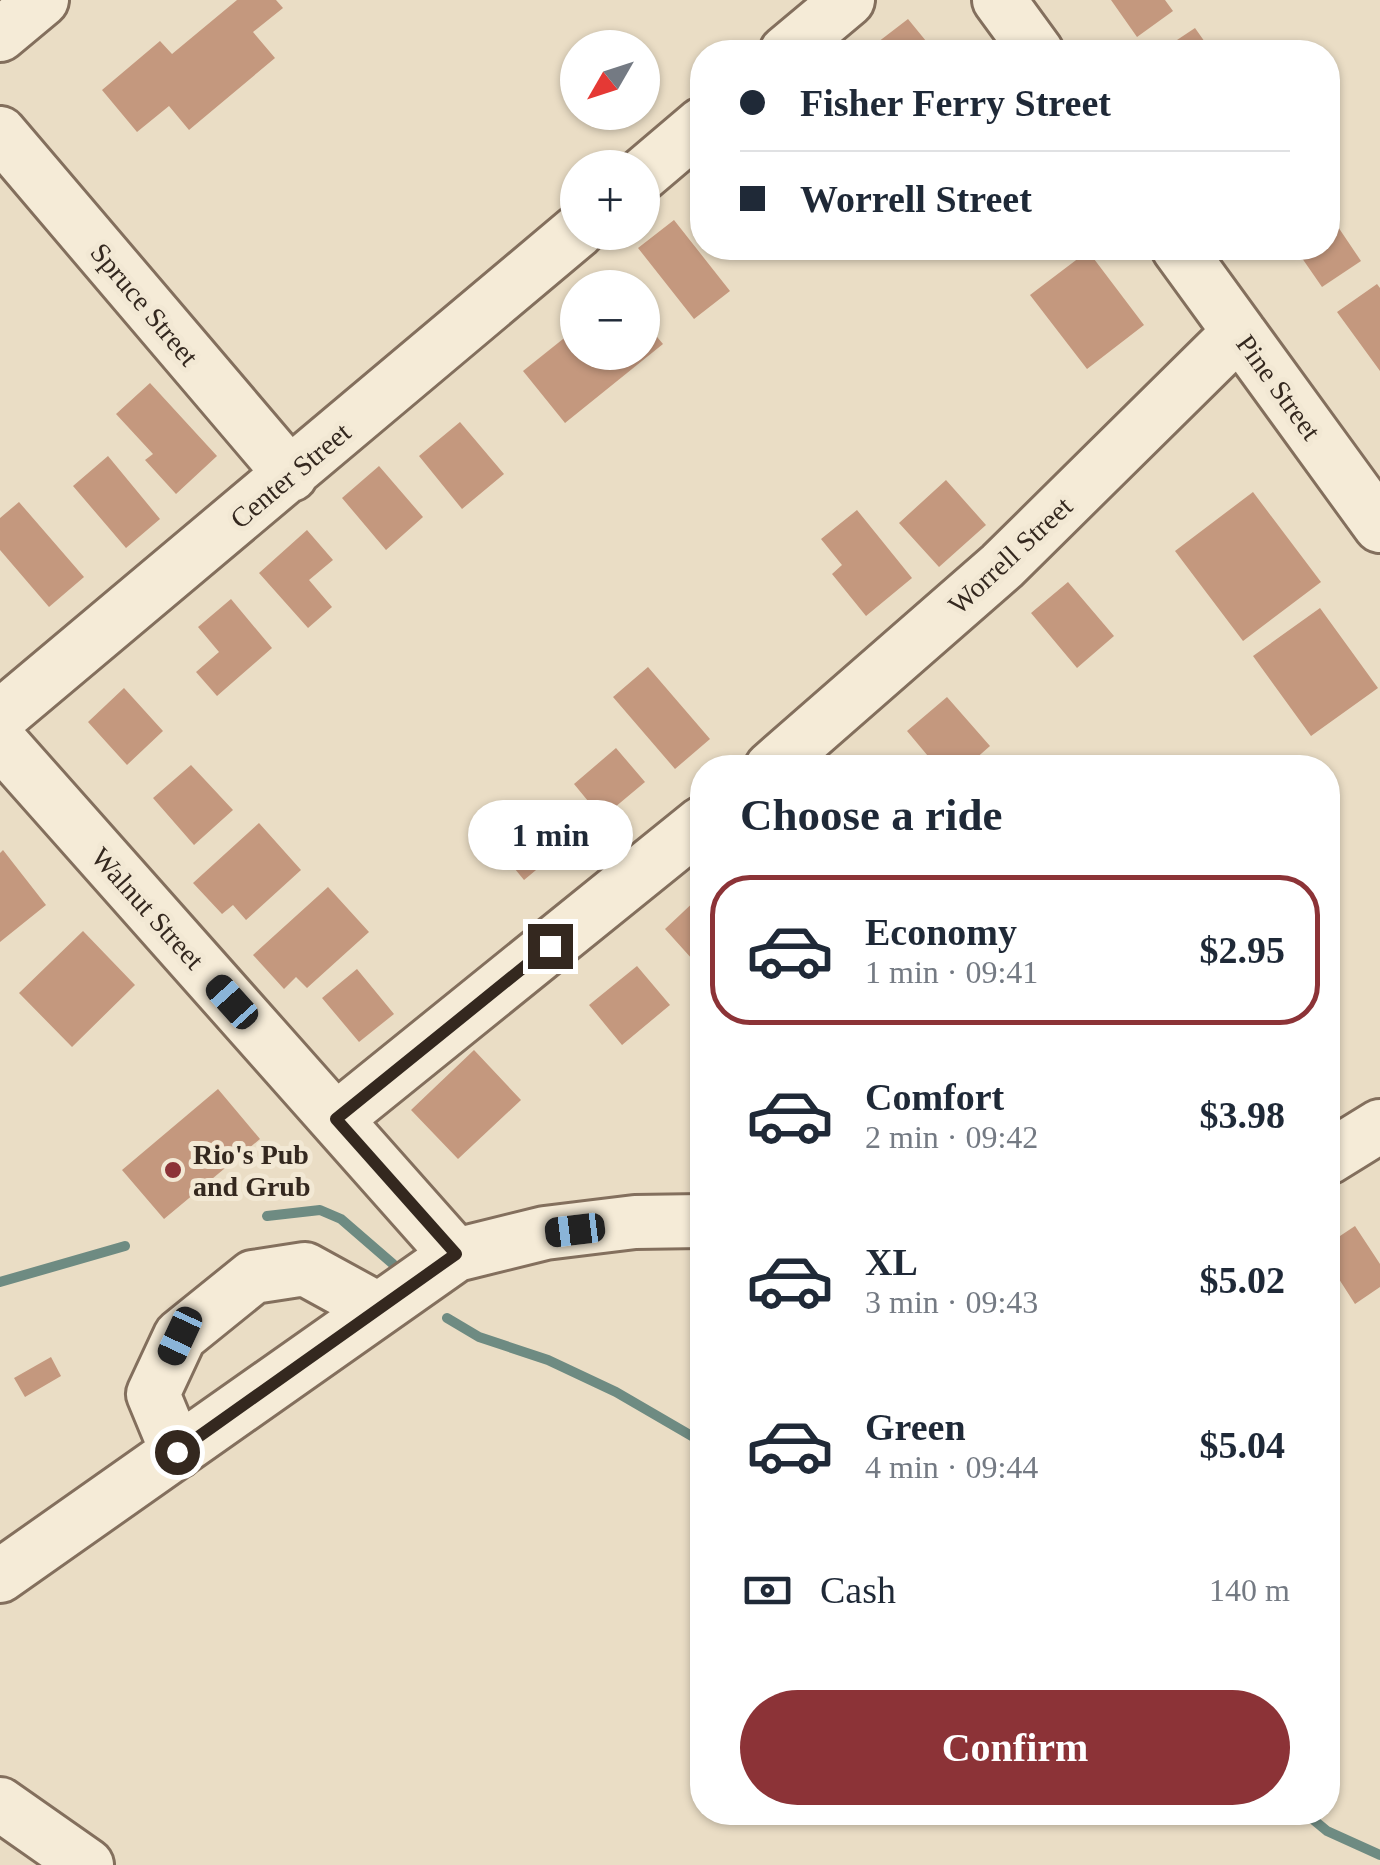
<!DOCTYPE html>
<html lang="en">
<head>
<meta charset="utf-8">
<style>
  :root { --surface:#fff; --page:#f2f2f3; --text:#1f2937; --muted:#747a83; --line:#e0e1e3; --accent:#8c3337 }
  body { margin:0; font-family:"Times New Roman",serif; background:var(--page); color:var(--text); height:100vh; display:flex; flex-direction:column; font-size:38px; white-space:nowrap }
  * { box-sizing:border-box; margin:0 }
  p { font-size:32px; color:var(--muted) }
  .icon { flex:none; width:55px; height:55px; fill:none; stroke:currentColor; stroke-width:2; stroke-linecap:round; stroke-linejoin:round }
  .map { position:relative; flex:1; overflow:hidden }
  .details { position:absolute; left:690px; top:755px; width:650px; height:1070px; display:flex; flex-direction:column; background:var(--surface); border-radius:40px; box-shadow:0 2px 8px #0004 }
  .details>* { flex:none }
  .banner { position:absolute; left:690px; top:40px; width:650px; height:220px; border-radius:40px; box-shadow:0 2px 8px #0004; display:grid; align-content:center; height:220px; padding:0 50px; background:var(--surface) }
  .needle { width:65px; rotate:231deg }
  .tools { position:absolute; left:560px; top:30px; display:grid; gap:20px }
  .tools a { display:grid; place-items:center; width:100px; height:100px; border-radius:50%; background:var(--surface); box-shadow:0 2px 8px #0004; font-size:50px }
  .end { position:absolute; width:45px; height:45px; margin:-22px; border:12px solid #34281f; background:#fff; box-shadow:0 0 0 5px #fff }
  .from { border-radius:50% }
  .bubble { position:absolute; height:70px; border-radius:35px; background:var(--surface); box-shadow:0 2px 8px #0004; font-size:32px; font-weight:700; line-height:70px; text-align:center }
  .car { position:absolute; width:30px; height:60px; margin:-30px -15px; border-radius:12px; box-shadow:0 0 8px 2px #0007; background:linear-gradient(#222 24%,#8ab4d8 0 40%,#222 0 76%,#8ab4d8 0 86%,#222 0) }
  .banner b { display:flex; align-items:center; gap:35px; height:95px; font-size:38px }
  .banner b+b { border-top:2px solid var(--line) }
  .banner i { width:25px; height:25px; background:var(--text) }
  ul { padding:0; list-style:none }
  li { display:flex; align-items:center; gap:30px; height:150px; margin:0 20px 15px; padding:0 30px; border:5px solid transparent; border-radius:40px }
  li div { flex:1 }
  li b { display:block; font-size:38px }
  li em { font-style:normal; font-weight:700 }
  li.active { border-color:var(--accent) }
  li>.icon { width:90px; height:90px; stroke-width:1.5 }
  h2 { padding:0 50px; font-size:45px; line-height:120px }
  .pay { display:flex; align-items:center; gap:25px; height:110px; padding:0 50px; font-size:38px }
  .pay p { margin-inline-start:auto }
  .button { display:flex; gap:20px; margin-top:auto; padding:20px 50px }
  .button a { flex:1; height:115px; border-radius:60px; background:var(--accent); color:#fff; font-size:40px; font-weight:700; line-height:115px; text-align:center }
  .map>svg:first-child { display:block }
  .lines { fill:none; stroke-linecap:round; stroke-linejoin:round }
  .stream { stroke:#6e8b82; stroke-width:10 }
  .building { fill:#c4987e }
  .minor-casing { stroke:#836f5d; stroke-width:58 }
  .minor { stroke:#f5ebd7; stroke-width:52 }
  .route { stroke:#34281f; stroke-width:12 }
  .poi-dot { fill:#8c3337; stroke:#f2e8d4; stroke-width:4 }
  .labels { text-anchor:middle; stroke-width:10; stroke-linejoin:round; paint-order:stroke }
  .street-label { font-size:28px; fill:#34281f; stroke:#f2e8d4 }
  .poi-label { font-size:28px; font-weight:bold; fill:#34281f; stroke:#f2e8d4; text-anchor:start }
</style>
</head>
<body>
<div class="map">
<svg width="1380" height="1865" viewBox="0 0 1380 1865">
  <rect width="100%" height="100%" fill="#eaddc5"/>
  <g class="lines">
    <path class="stream" d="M267,1216L320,1210L341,1219L393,1264
      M0,1282L125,1246
      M447,1318L479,1337L548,1360L616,1392L702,1442
      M1304,1812L1327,1831L1380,1855"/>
  </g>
  <path class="building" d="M237,0H276L283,8L253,32L275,58L189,130L169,106L137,132L102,90L160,41L172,54Z
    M1111,0H1165L1173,11L1137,37Z
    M908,19L935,52H865Z
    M1195,28L1212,52H1159Z
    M1328,212L1361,261L1322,287L1295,248H1328Z
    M674,220L730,291L694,319L638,248Z
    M1088,251L1144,325L1087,369L1030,295Z
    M1377,284L1380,288V371L1337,312Z
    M642,319L663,344L565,423L523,371L578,327V352H642Z
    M150,383L217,456L176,494L145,460L153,454L116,414Z
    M460,422L504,474L462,509L419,456Z
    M108,456L160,519L126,548L73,486Z
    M379,466L423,517L386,550L342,498Z
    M946,480L986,525L939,567L899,523Z
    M1253,492L1321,582L1243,641L1175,551Z
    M19,502L84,577L49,607L0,550V518Z
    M857,510L912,578L866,616L832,574L842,565L821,539Z
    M307,530L333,560L309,580L332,607L308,628L259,573Z
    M1068,582L1114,636L1077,668L1031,613Z
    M231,599L272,648L217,696L196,672L219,652L198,627Z
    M1320,608L1378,688L1311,736L1253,656Z
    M648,667L710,739L675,769L613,697Z
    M124,688L163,731L127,765L88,722Z
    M947,697L990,746L965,768H938L907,731Z
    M616,748L645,782L602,818L574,784Z
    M191,765L233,810L194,845L153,798Z
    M537,812L565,846L524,880L496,846Z
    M259,823L301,870L246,920L233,905L222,914L193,883Z
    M3,850L46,905L0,942V853Z
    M328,887L369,932L307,988L296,977L284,989L253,955Z
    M699,897L702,901V970L665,929Z
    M83,931L135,985L72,1047L19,993Z
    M637,966L670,1005L622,1045L589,1005Z
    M357,969L394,1014L359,1042L322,998Z
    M474,1050L521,1100L458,1159L411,1110Z
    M218,1089L260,1139L164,1219L122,1170Z
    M1355,1226L1380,1264V1287L1355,1304L1328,1262V1244Z
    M51,1357L61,1376L25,1397L14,1378Z"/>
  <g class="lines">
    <g class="minor-casing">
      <path id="minor" d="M999,0L1037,52
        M0,35L42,0
        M786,52L848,0
        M0,133L291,475
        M642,175L702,124
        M1178,248L1380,526
        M0,717L578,231
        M0,741L456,1255
        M771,768L1002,566L1239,332
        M336,1119L702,823
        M1328,1158L1380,1126
        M177,1452L153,1394L180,1336L253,1277L305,1269L378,1309
        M0,1576L456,1255L545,1233L635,1222L702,1221
        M0,1804L87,1865"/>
    </g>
    <use href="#minor" class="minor"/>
  </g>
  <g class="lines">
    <path class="route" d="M177,1452L456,1254L336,1119L550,946"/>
  </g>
  <circle class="poi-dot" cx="173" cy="1170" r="10"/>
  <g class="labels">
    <g class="street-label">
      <text transform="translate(145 304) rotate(50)" y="10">Spruce Street</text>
      <text transform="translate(1279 387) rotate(54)" y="10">Pine Street</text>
      <text transform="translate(290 475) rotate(-40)" y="10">Center Street</text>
      <text transform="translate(1010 555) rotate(-43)" y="10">Worrell Street</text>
      <text transform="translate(148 908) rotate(48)" y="10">Walnut Street</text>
    </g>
    <g class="poi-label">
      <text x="193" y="1164">Rio's Pub<tspan x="193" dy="32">and Grub</tspan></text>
    </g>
  </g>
</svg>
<div class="tools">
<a><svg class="needle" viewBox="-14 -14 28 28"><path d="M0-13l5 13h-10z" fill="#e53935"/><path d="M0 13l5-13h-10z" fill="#747a83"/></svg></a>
<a>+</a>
<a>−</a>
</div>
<i class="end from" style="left:177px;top:1452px"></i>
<i class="end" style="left:550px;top:946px"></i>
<div class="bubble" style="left:468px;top:800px;width:165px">1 min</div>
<i class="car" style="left:232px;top:1002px;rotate:318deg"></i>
<i class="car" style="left:575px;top:1230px;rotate:263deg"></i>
<i class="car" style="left:180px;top:1336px;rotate:205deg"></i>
<div class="banner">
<b><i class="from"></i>Fisher Ferry Street</b>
<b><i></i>Worrell Street</b>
</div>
<section class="details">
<h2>Choose a ride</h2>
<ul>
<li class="active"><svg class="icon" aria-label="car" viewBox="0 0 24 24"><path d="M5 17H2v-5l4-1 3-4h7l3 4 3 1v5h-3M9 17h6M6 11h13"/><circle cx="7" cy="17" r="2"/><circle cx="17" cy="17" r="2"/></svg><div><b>Economy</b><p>1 min · 09:41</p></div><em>$2.95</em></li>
<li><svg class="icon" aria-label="car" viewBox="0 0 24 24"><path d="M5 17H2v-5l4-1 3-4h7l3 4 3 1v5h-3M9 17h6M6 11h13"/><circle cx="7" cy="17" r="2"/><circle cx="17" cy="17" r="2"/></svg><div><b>Comfort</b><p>2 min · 09:42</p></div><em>$3.98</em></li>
<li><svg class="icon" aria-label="car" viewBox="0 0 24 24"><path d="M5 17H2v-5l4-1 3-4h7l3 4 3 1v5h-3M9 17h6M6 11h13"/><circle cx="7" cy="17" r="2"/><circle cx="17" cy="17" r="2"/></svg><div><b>XL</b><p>3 min · 09:43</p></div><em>$5.02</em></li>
<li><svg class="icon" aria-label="car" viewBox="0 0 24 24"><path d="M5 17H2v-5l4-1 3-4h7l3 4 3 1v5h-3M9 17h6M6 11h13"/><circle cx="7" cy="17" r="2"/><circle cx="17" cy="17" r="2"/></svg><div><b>Green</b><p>4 min · 09:44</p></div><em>$5.04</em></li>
</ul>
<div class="pay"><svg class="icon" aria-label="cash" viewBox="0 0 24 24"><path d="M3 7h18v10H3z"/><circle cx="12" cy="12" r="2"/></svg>Cash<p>140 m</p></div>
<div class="button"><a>Confirm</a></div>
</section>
</div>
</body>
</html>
